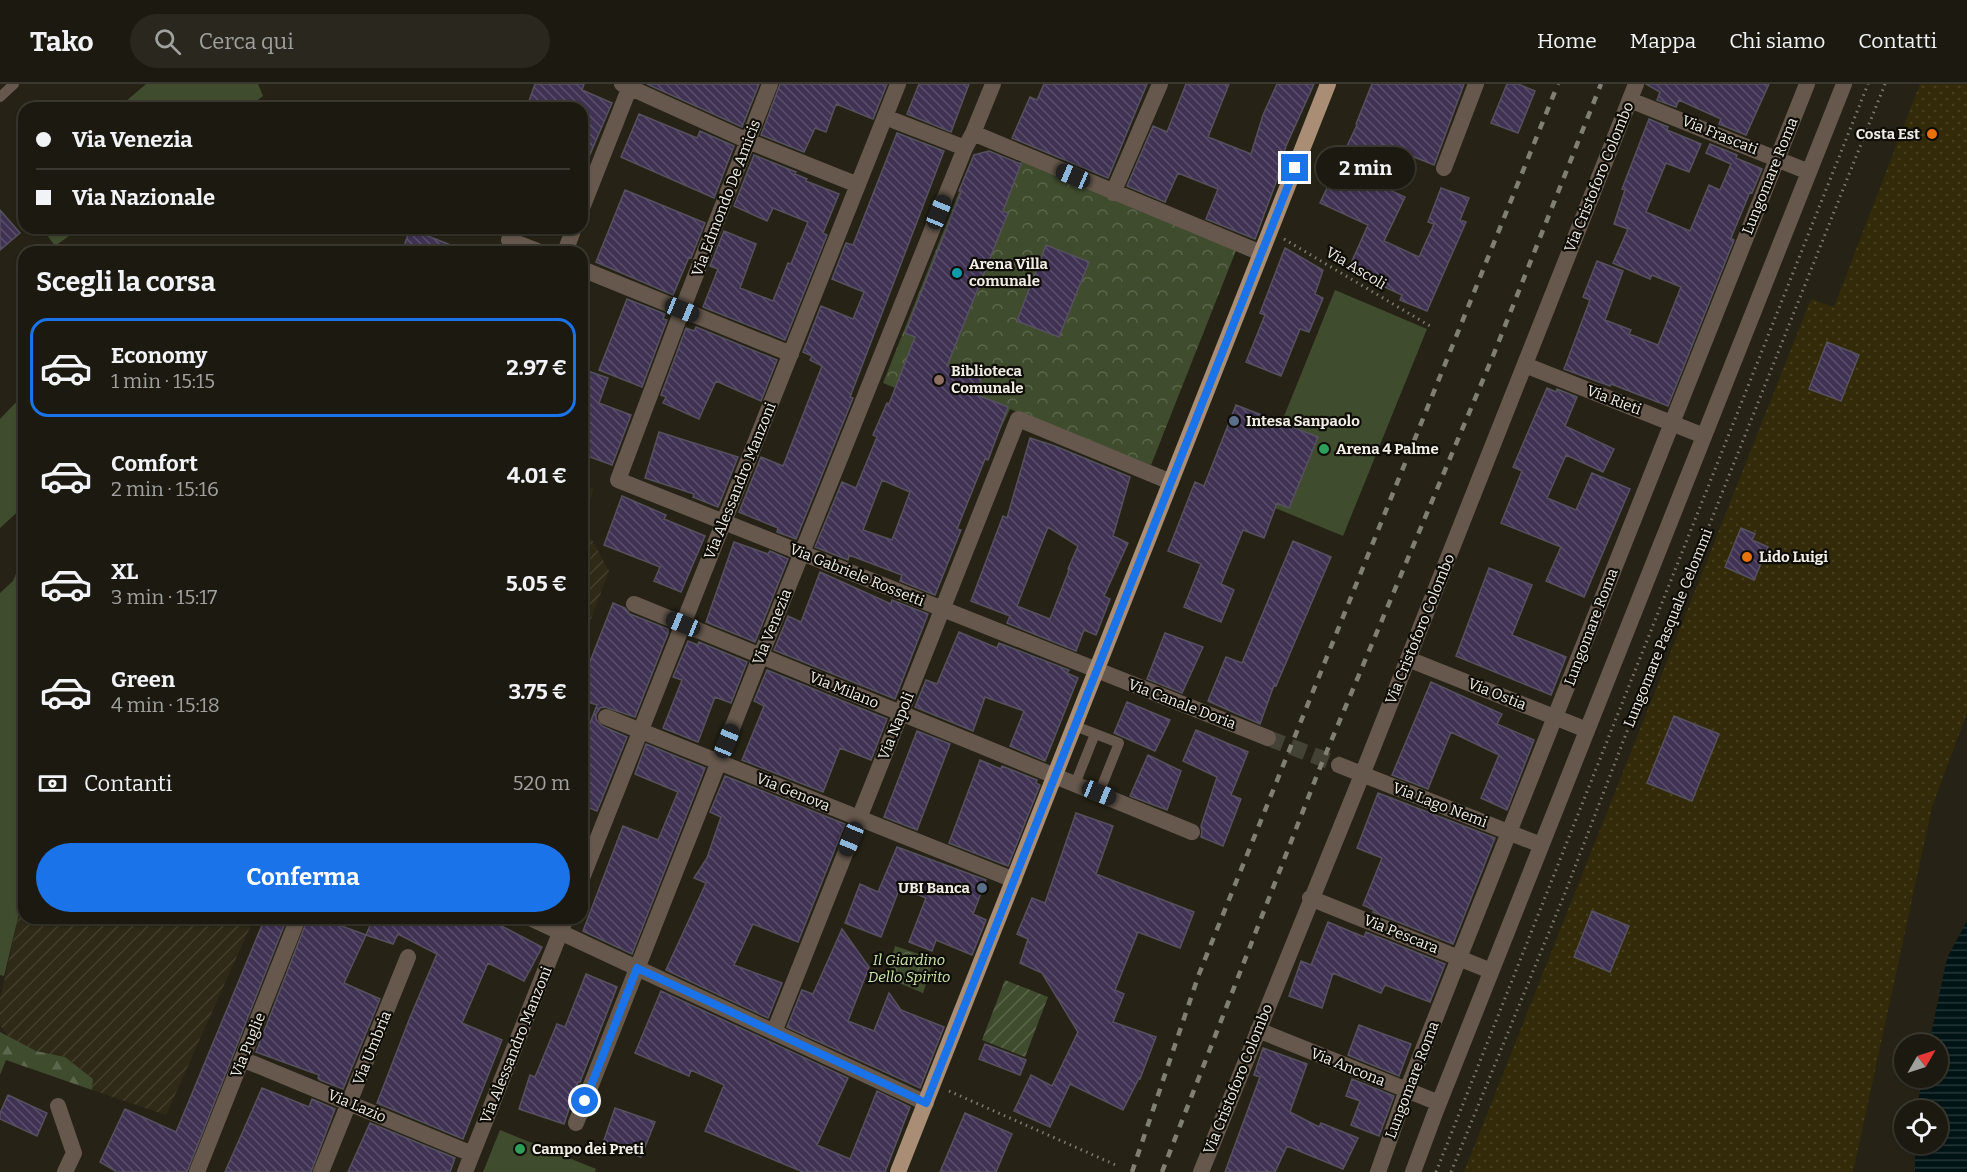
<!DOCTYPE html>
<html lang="it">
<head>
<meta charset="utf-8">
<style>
  :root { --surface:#1c1a10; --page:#29271e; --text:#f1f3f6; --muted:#a0a19f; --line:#3a3830; --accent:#1a73e8 }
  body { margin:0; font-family:Bitter,serif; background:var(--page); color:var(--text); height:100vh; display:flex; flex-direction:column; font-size:22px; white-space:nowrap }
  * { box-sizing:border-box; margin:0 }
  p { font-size:20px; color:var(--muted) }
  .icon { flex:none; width:33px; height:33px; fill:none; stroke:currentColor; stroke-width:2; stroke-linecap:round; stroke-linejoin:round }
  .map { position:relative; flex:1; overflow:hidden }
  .panel { position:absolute; left:18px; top:162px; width:570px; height:678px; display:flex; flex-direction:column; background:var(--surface); border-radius:18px; box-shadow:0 2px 4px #0004,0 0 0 2px var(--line) }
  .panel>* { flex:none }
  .banner { position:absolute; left:18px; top:18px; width:570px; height:132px; border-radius:18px; box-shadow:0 2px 4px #0004,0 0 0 2px var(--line); display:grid; align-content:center; height:132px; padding:0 18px; background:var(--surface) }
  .needle { width:39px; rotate:51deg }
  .controls { position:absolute; left:1894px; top:950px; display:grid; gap:12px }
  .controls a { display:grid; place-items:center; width:54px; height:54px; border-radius:50%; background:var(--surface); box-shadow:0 2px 4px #0004,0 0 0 2px var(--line); font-size:30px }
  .end { position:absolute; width:27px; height:27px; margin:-14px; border:8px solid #1a73e8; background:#fff; box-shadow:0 0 0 3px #fff }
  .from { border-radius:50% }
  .bubble { position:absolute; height:42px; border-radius:21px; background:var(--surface); box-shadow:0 2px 4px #0004,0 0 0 2px var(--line); font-size:20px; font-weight:700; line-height:42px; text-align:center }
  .car { position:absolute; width:18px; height:36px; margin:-18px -9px; border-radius:8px; box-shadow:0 0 4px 2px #0007; background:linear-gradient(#222 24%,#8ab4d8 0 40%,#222 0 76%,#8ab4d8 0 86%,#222 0) }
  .banner b { display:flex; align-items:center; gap:21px; height:57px; font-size:22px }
  .banner b+b { border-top:2px solid var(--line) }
  .banner i { width:15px; height:15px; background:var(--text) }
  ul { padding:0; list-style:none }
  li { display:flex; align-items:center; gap:18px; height:99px; margin:0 12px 9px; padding:0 6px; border:3px solid transparent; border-radius:18px }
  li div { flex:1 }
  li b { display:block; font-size:22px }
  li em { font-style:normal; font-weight:700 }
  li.selected { border-color:var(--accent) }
  li>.icon { width:54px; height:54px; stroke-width:1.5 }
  h2 { padding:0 18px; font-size:27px; line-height:72px }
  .pay { display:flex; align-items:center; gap:15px; height:66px; padding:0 18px; font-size:22px }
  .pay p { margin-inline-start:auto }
  .action { display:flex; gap:12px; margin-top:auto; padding:12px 18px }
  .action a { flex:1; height:69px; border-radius:36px; background:var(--accent); color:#fff; font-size:24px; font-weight:700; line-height:69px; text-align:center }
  header { display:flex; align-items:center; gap:36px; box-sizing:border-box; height:84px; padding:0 30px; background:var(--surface); border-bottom:2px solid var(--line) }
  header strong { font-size:28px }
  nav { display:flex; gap:33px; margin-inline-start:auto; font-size:21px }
  .search { width:420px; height:54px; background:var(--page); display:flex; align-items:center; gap:15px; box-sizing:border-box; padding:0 21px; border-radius:33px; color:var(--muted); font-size:22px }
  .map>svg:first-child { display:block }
  .industrial { fill:url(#industrial-furrows) }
  .grass { fill:#404c2e }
  .forest { fill:url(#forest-firs) }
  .sand { fill:url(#sand-dots) }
  .park { fill:url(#park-crowns) }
  .garden { fill:url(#garden-furrows) }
  .water { fill:url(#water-rules) }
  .building { fill:url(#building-back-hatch); stroke:#56515f; stroke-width:1.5; fill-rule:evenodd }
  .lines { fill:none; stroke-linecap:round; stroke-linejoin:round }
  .minor-tunnel { stroke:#444135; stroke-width:16; stroke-dasharray:16 8; stroke-linecap:butt }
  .path { stroke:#7d7a6f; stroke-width:3; stroke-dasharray:1.5 4.5; stroke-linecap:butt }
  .service { stroke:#66584c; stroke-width:10 }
  .minor { stroke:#66584c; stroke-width:16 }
  .primary { stroke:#a98d74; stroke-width:16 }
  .rail { stroke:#817f74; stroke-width:4.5; stroke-dasharray:8 8; stroke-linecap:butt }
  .route { stroke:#1a73e8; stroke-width:8 }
  .food-dot { fill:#e8710a; stroke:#0e0c07; stroke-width:2 }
  .culture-dot { fill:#0f9aa8; stroke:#0e0c07; stroke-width:2 }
  .education-dot { fill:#8d6e63; stroke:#0e0c07; stroke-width:2 }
  .service-dot { fill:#5c6f8a; stroke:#0e0c07; stroke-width:2 }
  .leisure-dot { fill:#2e9e5b; stroke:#0e0c07; stroke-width:2 }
  .labels { text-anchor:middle; stroke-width:4.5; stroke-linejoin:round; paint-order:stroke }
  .poi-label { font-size:15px; font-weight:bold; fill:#efede5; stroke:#0e0c07; text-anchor:start }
  .street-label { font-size:15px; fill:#efede5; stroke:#0e0c07 }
  .park-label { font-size:15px; font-style:italic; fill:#cde8a9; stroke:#0e0c07 }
</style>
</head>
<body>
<header>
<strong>Tako</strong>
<div class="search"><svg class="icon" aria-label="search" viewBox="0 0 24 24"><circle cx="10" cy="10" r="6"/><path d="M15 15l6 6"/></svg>Cerca qui</div>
<nav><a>Home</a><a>Mappa</a><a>Chi siamo</a><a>Contatti</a></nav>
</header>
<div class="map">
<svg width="1967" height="1088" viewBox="0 0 1967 1088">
  <defs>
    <pattern id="industrial-furrows" width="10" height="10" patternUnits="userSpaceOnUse" patternTransform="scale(1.5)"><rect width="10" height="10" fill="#2f2a17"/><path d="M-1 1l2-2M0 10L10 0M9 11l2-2" fill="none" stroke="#433f2d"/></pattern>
    <pattern id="forest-firs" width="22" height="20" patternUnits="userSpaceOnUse" patternTransform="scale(1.5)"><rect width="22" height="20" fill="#404c2e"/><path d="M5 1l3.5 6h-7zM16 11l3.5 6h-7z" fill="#5c664c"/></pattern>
    <pattern id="sand-dots" width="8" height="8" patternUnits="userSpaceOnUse" patternTransform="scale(1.5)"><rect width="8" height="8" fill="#322a08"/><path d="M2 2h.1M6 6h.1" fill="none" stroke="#463f20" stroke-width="1.8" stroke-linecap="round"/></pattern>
    <pattern id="park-crowns" width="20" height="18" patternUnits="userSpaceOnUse" patternTransform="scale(1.5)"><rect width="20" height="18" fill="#404c2e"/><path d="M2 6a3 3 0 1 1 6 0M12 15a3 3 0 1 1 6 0" fill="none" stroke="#5c664c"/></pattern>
    <pattern id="garden-furrows" width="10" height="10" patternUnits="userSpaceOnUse" patternTransform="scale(1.5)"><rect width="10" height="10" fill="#404c2e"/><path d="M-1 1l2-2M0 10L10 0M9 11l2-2" fill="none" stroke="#5c664c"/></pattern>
    <pattern id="water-rules" width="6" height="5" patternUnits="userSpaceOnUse" patternTransform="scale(1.5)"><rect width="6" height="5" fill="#001415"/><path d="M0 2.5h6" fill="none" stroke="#263637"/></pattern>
    <pattern id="building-back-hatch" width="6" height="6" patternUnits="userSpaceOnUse" patternTransform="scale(1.5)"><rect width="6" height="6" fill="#3f3253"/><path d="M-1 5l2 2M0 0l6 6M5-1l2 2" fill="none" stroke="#5b506c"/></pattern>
  </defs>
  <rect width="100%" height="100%" fill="#262316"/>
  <path class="industrial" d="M582,401L594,405L582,436Z
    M582,438L609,487L582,559Z
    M24,809V834H254L166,1031L92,1006L93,995L65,973L36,967L9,954L0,941V915Z"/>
  <path class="grass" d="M146,0H258L263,12L247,24H118Z
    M42,144H80L55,162Z
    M1335,206L1427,245L1343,452L1251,414Z
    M24,310V422L0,444V335Z
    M24,471V809L4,892L0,891V509L13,497Z
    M500,1046L596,1085L595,1088H483Z"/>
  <path class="forest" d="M0,948L36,967L65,973L93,995L92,1006L6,976L0,991Z"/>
  <path class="sand" d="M1920,0H1967V629L1932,723L1853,1088H1464L1811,215L1834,223Z"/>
  <path class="park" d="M1021,77L1237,164L1151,381L1010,325L1000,346L883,299L959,108L1002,125Z
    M895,862L934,875L923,909L887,894Z"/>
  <path class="garden" d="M1005,896L1048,913L1025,973L982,956Z"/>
  <path class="water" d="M1967,837V1088H1915V1059H1938V1026H1916L1923,993H1938V960H1929L1947,874Z"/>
  <path class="building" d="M535,0H584L582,6L612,19L582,89V24H538L528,20Z
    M647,0H759L742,43Z
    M780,0H887L873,35L836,20L826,48L815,44L804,68L761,51Z
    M919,0H969L951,48L907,30Z
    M1044,0H1147L1108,94L1012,54L1030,13L1037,16Z
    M1186,0H1229L1208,53L1251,70L1263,31L1277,0H1314L1286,62L1277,93H1278L1255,155L1206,135L1218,105L1178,89L1165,118L1127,102L1153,42L1167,48Z
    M1372,0H1464L1434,81L1382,60L1366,95L1405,113L1384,157L1419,173L1434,140L1428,138L1441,104L1469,114L1460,136L1466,138L1427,227L1400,216L1402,211L1348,186L1368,141L1320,119L1357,41L1356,40Z
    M1507,0H1518L1535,7L1518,49L1491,39Z
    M1646,0H1769L1746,51L1719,40L1721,35L1679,16L1676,23L1657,16L1660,8Z
    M639,30L697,54L700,47L734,62L714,114L621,73Z
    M1649,35L1668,43L1667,46L1701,60L1689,88L1666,79L1646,128L1690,147L1709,101L1720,106L1731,80L1706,69L1710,60L1737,71L1736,74L1762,85L1752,109L1750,108L1731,154L1734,156L1668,322L1611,300L1610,302L1564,285L1590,216L1583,213L1597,177L1623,187L1605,236L1631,246L1629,250L1658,261L1681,203L1652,191L1650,195L1613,179L1628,145L1614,140L1625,106L1622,105Z
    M897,49L944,67L850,313L853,314L796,455L777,448L778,444L739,428L761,373L783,382L822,282L810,276L812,272L803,268L821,222L853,235L864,208L832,195L846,159L853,161Z
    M989,67L1021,80L1003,127L1008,129L947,282L981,295L975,310L1008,323L988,376L985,375L957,445L961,446L935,511L900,497L902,491L849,471L848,476L815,463L842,398L856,404L877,353L873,351L887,319L889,320L915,253L905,249L961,108L959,107L961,102L974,71ZM882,396L910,408L892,456L863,446Z
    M754,71L796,88L795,90L807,95L806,97L839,110L823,149L827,151L785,256L703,223L718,185L710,182L724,147L756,160L740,204L773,217L788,179L791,180L808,138L773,124L767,137L734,122Z
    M625,106L705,139L691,174L689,173L673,211L596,178Z
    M0,126L20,149L0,166Z
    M410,145L466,167V168H402Z
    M1046,161L1089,178L1059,253L1017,237Z
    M1285,164L1323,186L1315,210L1323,214L1309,248L1300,245L1281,292L1246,278L1265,231L1260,229Z
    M627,215L665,230L663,235L667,236L642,303L599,286Z
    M696,243L777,276L761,317L716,297L699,335L663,319L666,313L661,311L686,244L694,247Z
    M1827,258L1859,271L1841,317L1809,305Z
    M582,285L608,294L599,319L631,331L612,381L582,370Z
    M1547,304L1556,308L1557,305L1577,313L1565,342L1614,365L1603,388L1566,371L1547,414L1576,426L1592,389L1630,405L1584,513L1546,497L1561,463L1501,439L1522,387L1513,383Z
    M1236,321L1318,353L1289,424L1277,419L1264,454L1243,446L1221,500L1234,506L1221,538L1184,523L1201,480L1168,467L1195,398L1204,402Z
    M659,348L738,373L718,423L693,413L694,410L645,394Z
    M1030,354L1055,362L1130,393L1113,452L1128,459L1104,512L1110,515L1096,551L1084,546L1076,567L1007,539L1010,532L971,517L1003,432L1007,434ZM1048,443L1078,462L1068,485L1069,486L1050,535L1017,522Z
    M622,412L666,431L664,435L705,452L681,508L654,497L660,483L604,461Z
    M1741,444L1755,450L1752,456L1768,463L1754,496L1725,483Z
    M1293,457L1331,473L1276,602L1274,601L1260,640L1208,617L1226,573L1242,579Z
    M734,458L768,470L770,467L788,475L755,558L706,538Z
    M1489,484L1532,501L1512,551L1566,573L1551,611L1456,572Z
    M820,488L891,520L892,516L928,530L895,615L774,566L788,532L801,538Z
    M613,519L625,524L630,530L668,545V549L635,633L605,623L600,624L596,630V635L602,642L627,653L597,727L582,721V660L597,621L582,616V598Z
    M959,548L997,564L999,559L1069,586L1067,589L1078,594L1045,677L1010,662L1024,627L985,613L973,647L915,623L926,596L937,600Z
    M1165,549L1203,563L1182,609L1147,595Z
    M688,557L698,561L699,558L747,578L731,619L715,613L698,658L663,644L682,596L673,593Z
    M767,586L887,635L871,676L840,664L823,708L742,676L764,622L754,617Z
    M1431,598L1502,630L1497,640L1534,656L1507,726L1481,714L1499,671L1451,648L1428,705L1392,691Z
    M1127,618L1170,636L1155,667L1114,649Z
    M1674,632L1719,650L1692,717L1647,699Z
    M1196,646L1248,668L1231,711L1241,715L1223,762L1201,753L1202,747L1201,742L1217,693L1183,677Z
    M917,647L950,660L917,746L884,733Z
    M646,660L705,684L632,870L583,847L623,742L658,756L678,708L635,690Z
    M1148,671L1181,687L1167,726L1130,712Z
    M980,676L1001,685L1002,682L1037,696L1036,699L1040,701L1008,782L949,759Z
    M725,692L845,740L798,858L753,840L734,881L782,899L768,934L666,886L706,799L694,794L707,774L721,733L710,728Z
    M1378,709L1495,754L1453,860L1373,828L1374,826L1363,821L1382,774L1357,764Z
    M1076,729L1113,742L1096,790L1194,828L1180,864L1138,848L1115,906L1124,910L1113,938L1156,953L1140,995L1139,994L1123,1026L1070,1000L1050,1043L1014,1027L1031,991L1052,1002L1078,948L1042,889L1020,879L1028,855L1017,850L1032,814L1045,819Z
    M897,763L986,796L973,830L986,836L972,871L936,856L932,867L909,858L926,814L900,803L881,853L845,839L860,800L878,808Z
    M1592,827L1629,842L1610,888L1574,873Z
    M265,834H287L187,1088H117L100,1078L125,1025L176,1048Z
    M308,834H320L366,851L344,899L380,915L343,1005L320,996L318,994L319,991L256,968Z
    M366,834H486L542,863L524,897L488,879L462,939L502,956L463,1055L377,1019L411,931L437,870L398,850L393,860L366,851L372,837Z
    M1328,838L1364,853L1366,848L1445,880L1430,918L1385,901L1381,909L1333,889L1322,924L1289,912L1301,877L1311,881Z
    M842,845L869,883L848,937L874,947L889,909L901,926L944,943L920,1004L787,943L802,906L813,910Z
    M586,890L617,903L580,998H578L564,1040L519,1025L530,991L535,993L557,940L565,943Z
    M661,907L848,994L817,1061L850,1075L877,1007L910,1023L885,1088H803L705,1047L724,1001L691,986L689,992L635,969Z
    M1359,941L1411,960L1399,992L1348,971Z
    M985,960L1026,976L1020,991L979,975Z
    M1263,964L1307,980L1290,1028L1319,1043L1321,1039L1358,1054L1343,1085L1287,1062L1275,1088H1225L1260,993L1254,991Z
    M1352,995L1394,1012L1379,1052L1351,1041L1360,1017L1346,1012Z
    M262,1004L309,1023L312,1015L335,1025L311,1088H225Z
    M8,1011L47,1029L37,1052L0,1035V1029Z
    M615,1024L655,1038L641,1073L603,1059Z
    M965,1029L1012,1050L996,1088H940Z
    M370,1039L455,1074L450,1088H348Z"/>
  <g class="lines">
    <path class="minor-tunnel" d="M1268,654L1339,681"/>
    <path class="path" d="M1284,155L1430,242
      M949,1007L1118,1082
      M1436,1088L1868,0
      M1451,1088L1565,809L1626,650L1885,0"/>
    <path class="service" d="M0,13L14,0
      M1075,642L1119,659L1099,709
      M1075,700L1095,650"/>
    <path class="minor" d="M622,0L748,57L858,101
      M770,0L682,226L618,396L1268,654
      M1630,16L1809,88
      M885,33L965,64
      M973,49L1261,169
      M1444,84L1476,0
      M1113,109L1160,0
      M582,124L631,0
      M509,156L540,168
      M565,168L574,144
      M582,185L791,270
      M1525,281L1704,352
      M634,520L1192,748
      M1408,575L1587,646
      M606,633L1014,796
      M1339,681L1541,761
      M582,794L898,0
      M1310,814L1491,887
      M530,834L926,1019
      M1258,946L1439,1019
      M774,948L1018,335L1171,398
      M242,975L472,1070
      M58,1022L74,1069L65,1088
      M576,1039L778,528L965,64L973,49L993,0
      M197,1088L298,834
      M321,1088L408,873
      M465,1088L566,834
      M1201,1088L1362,691L1636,0
      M1378,1088L1407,1006L1459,874L1807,0
      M1413,1088L1435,1029L1844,0"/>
    <path class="primary" d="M898,1088L1328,0"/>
    <path class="rail" d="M1132,1088L1199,890L1558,0
      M1162,1088L1319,686L1493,272L1601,0"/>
  </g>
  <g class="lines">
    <path class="route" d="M585,1017L637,884L926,1019L1295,84"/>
  </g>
  <g class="food-dot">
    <circle cx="1932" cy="50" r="6"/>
    <circle cx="1747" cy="473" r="6"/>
  </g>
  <circle class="culture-dot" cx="957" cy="189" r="6"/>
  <circle class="education-dot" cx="939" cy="296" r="6"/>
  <g class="service-dot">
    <circle cx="1234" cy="337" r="6"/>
    <circle cx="982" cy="804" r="6"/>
  </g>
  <g class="leisure-dot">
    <circle cx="1324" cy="365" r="6"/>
    <circle cx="520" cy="1065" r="6"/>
  </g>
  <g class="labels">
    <g class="poi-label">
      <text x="1920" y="55" text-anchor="end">Costa Est</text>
      <text x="969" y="185">Arena Villa<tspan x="969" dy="17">comunale</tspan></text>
      <text x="951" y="292">Biblioteca<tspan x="951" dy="17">Comunale</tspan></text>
      <text x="1246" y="342">Intesa Sanpaolo</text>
      <text x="1336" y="370">Arena 4 Palme</text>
      <text x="1759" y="478">Lido Luigi</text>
      <text x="970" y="809" text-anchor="end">UBI Banca</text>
      <text x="532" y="1070">Campo dei Preti</text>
    </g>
    <g class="street-label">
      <text transform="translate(1720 51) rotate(22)" y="5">Via Frascati</text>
      <text transform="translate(1770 92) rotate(-68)" y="5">Lungomare Roma</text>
      <text transform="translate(1599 93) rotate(-68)" y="5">Via Cristoforo Colombo</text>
      <text transform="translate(726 114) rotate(-69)" y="5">Via Edmondo De Amicis</text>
      <text transform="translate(1356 184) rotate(31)" y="5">Via Ascoli</text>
      <text transform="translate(1614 316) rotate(21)" y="5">Via Rieti</text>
      <text transform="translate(740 397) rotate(-68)" y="5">Via Alessandro Manzoni</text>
      <text transform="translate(857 491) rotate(22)" y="5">Via Gabriele Rossetti</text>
      <text transform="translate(772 543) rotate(-68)" y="5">Via Venezia</text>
      <text transform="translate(1591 543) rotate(-69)" y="5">Lungomare Roma</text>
      <text transform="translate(1668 544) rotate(-68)" y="5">Lungomare Pasquale Celommi</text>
      <text transform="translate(1420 545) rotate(-68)" y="5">Via Cristoforo Colombo</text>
      <text transform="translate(844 606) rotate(22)" y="5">Via Milano</text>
      <text transform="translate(1497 610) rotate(22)" y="5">Via Ostia</text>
      <text transform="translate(1182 620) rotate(21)" y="5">Via Canale Doria</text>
      <text transform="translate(896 642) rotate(-68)" y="5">Via Napoli</text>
      <text transform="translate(793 708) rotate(22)" y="5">Via Genova</text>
      <text transform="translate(1440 721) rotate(21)" y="5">Via Lago Nemi</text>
      <text transform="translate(1401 850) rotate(22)" y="5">Via Pescara</text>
      <text transform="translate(248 961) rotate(-68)" y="5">Via Puglie</text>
      <text transform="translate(516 961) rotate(-68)" y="5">Via Alessandro Manzoni</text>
      <text transform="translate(372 964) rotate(-68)" y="5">Via Umbria</text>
      <text transform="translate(1348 983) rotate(22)" y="5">Via Ancona</text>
      <text transform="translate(1238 995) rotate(-68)" y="5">Via Cristoforo Colombo</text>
      <text transform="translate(1412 996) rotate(-69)" y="5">Lungomare Roma</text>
      <text transform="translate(357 1022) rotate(23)" y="5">Via Lazio</text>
    </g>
    <g class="park-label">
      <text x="909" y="881">Il Giardino<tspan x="909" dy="17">Dello Spirito</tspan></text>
    </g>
  </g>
</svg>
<div class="controls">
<a><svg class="needle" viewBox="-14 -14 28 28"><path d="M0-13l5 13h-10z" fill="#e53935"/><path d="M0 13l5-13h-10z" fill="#a0a19f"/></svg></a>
<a><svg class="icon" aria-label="locate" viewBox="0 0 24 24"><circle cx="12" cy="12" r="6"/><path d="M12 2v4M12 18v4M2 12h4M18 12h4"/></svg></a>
</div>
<i class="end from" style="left:585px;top:1017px"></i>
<i class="end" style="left:1295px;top:84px"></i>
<div class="bubble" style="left:1316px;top:63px;width:99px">2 min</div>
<i class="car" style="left:1073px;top:92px;rotate:293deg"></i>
<i class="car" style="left:939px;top:128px;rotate:22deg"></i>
<i class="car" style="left:682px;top:226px;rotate:112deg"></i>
<i class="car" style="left:683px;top:540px;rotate:292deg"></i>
<i class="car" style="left:727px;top:657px;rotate:22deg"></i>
<i class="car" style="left:1099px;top:709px;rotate:112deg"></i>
<i class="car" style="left:851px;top:755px;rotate:202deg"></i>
<div class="banner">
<b><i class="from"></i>Via Venezia</b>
<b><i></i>Via Nazionale</b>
</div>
<section class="panel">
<h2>Scegli la corsa</h2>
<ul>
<li class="selected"><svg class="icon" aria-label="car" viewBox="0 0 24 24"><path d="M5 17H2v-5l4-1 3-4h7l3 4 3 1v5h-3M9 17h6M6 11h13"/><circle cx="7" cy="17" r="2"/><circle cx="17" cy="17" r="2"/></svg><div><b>Economy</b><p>1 min · 15:15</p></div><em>2.97 €</em></li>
<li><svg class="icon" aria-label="car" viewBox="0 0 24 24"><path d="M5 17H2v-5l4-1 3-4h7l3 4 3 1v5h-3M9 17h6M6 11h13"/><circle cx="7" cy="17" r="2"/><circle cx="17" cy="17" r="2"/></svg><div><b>Comfort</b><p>2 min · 15:16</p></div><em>4.01 €</em></li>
<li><svg class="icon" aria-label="car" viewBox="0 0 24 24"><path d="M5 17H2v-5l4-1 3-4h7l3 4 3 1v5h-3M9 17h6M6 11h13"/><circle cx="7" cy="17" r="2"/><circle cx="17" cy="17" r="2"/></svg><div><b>XL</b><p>3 min · 15:17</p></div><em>5.05 €</em></li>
<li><svg class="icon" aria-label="car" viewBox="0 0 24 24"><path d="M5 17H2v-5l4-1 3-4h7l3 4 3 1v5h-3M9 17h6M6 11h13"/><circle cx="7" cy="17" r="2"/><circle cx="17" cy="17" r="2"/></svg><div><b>Green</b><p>4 min · 15:18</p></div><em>3.75 €</em></li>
</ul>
<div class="pay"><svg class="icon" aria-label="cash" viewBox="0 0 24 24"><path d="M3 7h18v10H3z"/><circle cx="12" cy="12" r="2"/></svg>Contanti<p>520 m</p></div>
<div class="action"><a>Conferma</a></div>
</section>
</div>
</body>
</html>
